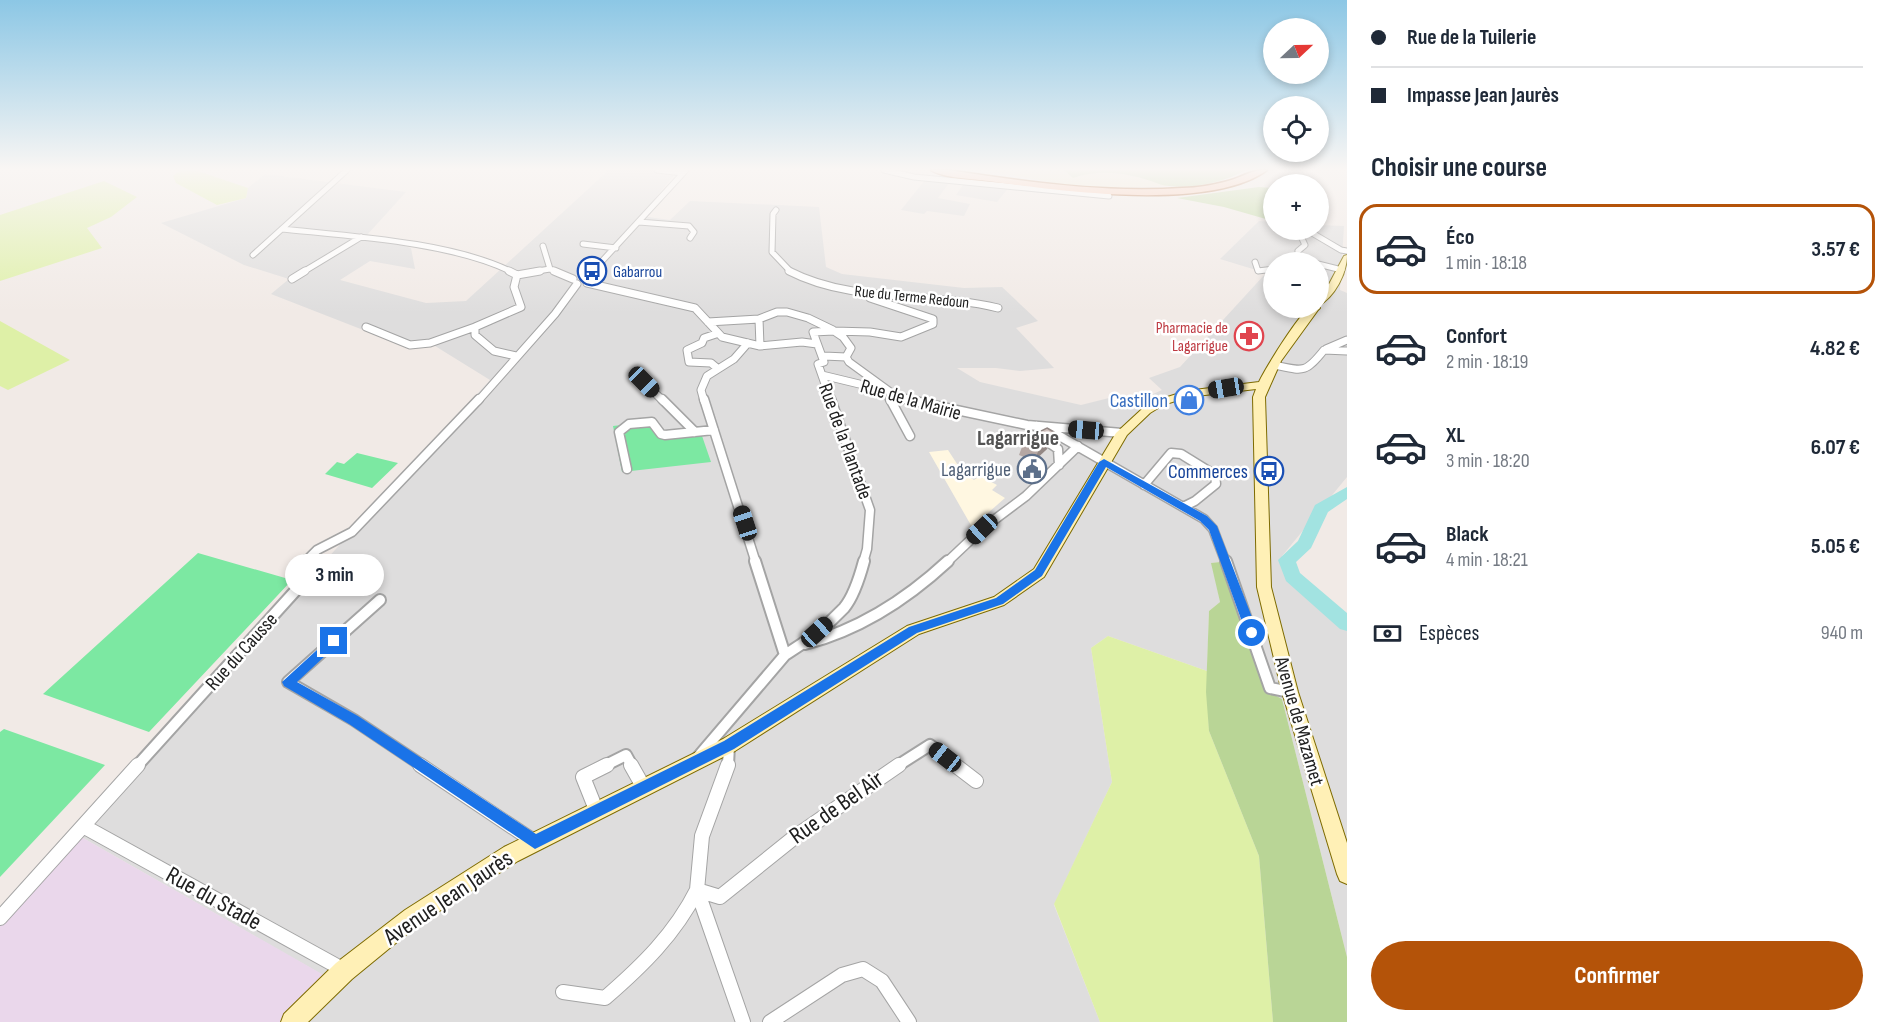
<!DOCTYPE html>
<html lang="fr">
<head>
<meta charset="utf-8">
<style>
  :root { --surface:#fff; --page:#f6f6f7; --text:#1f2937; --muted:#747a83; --line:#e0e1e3; --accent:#b45309 }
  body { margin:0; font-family:"Sofia Sans Condensed",sans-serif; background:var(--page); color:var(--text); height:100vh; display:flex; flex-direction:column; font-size:22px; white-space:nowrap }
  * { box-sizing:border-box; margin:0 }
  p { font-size:20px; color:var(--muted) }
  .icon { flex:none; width:33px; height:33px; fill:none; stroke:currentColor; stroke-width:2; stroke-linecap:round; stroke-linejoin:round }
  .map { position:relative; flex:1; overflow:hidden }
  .panel { display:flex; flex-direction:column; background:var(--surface); width:540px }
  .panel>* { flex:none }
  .hud { display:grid; align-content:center; height:132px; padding:0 24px; background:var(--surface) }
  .needle { width:39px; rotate:68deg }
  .tools { position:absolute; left:1263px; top:18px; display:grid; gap:12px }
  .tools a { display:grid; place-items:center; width:66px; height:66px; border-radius:50%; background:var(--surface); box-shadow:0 3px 9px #0003; font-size:30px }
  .end { position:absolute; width:27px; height:27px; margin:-14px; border:8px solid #1a73e8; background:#fff; box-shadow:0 0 0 3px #fff }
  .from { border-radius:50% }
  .bubble { position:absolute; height:42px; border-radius:21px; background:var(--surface); box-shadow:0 3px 9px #0003; font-size:20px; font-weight:700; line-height:42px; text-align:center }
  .car { position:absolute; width:18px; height:36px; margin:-18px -9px; border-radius:8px; box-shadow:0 0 4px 2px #0007; background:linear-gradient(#222 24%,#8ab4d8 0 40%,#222 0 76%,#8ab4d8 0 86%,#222 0) }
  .hud b { display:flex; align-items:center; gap:21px; height:57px; font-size:22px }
  .hud b+b { border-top:2px solid var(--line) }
  .hud i { width:15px; height:15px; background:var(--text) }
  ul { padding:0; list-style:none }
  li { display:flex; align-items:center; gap:18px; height:90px; margin:0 12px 9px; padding:0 12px; border:3px solid transparent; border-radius:18px }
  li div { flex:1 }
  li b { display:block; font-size:22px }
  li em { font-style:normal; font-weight:700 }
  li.on { border-color:var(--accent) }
  li>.icon { width:54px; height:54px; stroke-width:1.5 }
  h2 { padding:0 24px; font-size:27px; line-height:72px }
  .pay { display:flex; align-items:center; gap:15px; height:66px; padding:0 24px; font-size:22px }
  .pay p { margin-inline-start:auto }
  .primary-button { display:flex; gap:12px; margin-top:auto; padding:12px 24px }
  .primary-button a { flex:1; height:69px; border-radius:36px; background:var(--accent); color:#fff; font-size:24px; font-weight:700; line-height:69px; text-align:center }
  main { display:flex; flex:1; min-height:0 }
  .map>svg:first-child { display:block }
  .residential { fill:#dedddd; fill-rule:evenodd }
  .industrial { fill:#ead7eb }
  .education { fill:#fff7e1 }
  .farmland { fill:#f2ebcf }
  .grass { fill:#def0a7 }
  .forest { fill:#b9d596 }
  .pitch { fill:#7ce8a2 }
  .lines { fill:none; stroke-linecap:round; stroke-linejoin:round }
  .river { fill:#a2e3e1; fill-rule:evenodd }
  .street-far4-casing { stroke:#a4a4a4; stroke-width:7 }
  .street-far3-casing { stroke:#a4a4a4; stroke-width:9 }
  .street-far2-casing { stroke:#a4a4a4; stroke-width:11 }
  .street-far1-casing { stroke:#a4a4a4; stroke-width:14 }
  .street-casing { stroke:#a4a4a4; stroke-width:16 }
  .secondary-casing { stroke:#7e6b00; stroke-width:2 }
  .primary-casing { stroke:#9c4000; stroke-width:3 }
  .street-far4 { stroke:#fff; stroke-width:5 }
  .street-far3 { stroke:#fff; stroke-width:7 }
  .street-far2 { stroke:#fff; stroke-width:8 }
  .street-far1 { stroke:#fff; stroke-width:10 }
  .street { stroke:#fff; stroke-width:14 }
  .secondary { fill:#fff0b6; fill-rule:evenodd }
  .primary { fill:#ffbb9d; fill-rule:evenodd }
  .wall { fill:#b5a7a3 }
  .shaded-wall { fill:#938885 }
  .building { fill:#d2c2be; stroke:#938885; stroke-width:1.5 }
  .route { fill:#1a73e8 }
  .labels { text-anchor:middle; stroke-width:5; stroke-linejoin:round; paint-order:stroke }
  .far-transit-label { font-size:16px; fill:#164399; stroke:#fff; text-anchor:start }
  .far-street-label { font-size:16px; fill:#202020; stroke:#fff }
  .far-health-label { font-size:16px; fill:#be3a42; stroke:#fff; text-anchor:end }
  .street-label { font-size:20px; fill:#202020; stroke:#fff }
  .shop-label { font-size:20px; fill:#366cbe; stroke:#fff; text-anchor:end }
  .service-label { font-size:20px; fill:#4e5e75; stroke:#fff; text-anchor:end }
  .transit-label { font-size:20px; fill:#164399; stroke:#fff; text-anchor:end }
  .quarter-label { font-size:22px; font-weight:bold; fill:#535353; stroke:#fff }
  .near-street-label { font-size:24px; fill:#202020; stroke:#fff }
</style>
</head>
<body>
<main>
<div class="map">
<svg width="1347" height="1022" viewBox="0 0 1347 1022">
  <rect width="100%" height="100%" fill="#f1eae6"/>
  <path class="residential" d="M609,170H678L641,216L670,220L690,201L819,207L826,267L842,274L964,288L1002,287L1038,321L1016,328L1054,368L1020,371L996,368H957L980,382L1081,405L1121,395L1142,399L1162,390L1149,378L1180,367L1266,273L1220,259L1259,221L1273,222L1274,230H1318L1319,225L1344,226L1340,290L1347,293V477L1282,556L1292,581L1347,626V957L1282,699L1267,691L1220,562L1212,563L1220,602L1209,611L1207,671L1108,636L1091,648L1112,782L1054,905L1100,1022H308L342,986L76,834L490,380L427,341L394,342L271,294L289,279L244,265L161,223L246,198L248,188L265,174L406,192L367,235L411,248L415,269L370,261L340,280L426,303L466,301ZM1274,262H1318V308H1274Z
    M925,180L1009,187L997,202L956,195L963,185L949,183L938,198L970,204L964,216L927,211L924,214L901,210Z"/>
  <path class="industrial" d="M76,834L343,986L308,1022H0V911Z"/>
  <path class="education" d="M948,450L963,473L974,480L980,476L997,485L992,490L1005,498L972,527L929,452Z"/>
  <path class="farmland" d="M985,170H1064L1074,178L1090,172L1102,171L1133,176L1167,186L1098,188L1060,184Z"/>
  <path class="grass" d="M181,170H195L248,188L246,198L217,205L176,183L173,176Z
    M104,181L137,197L111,217L87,228L102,248L0,281V215Z
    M0,321L70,360L8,390L0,386Z
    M1108,636L1207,671L1209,731L1259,856L1273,1022H1100L1054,904L1112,782L1091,648Z"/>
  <path class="forest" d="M1064,170H1246C1224,182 1194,189 1169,186C1163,186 1157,183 1151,181C1125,173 1100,169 1073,178Z
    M1259,187L1273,188V221L1224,207L1177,198Z
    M1220,562L1267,691L1282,699L1347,957V1022H1273L1259,856L1209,731L1206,692L1209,611L1220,602L1211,563Z"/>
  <path class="pitch" d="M648,422L659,437L701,433L711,462L622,472L613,426Z
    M357,453L398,463L372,488L325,474L337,462L344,464Z
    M198,553L292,580L149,732L43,694Z
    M4,729L105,765L0,877V732Z"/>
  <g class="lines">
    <path class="river" d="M1347,487V499L1328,512L1311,548L1296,562L1300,573L1347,613V631L1340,629L1286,581L1278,560L1298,541L1315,505Z"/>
    <g class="street-far4-casing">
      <path id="street-far4" d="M657,170L683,173
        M884,170L914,177L1109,196
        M776,210L773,214L772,252L791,272
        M639,222L689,226L694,232L690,238
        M282,229C349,236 452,242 512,272
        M1298,230L1305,245L1298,251
        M1307,230L1341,250L1347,251
        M583,244L616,248
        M543,246L550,269
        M253,255L347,170
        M1255,262L1258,271L1274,269
        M1318,264L1342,270
        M303,272L361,237
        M531,272L550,269L558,272
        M592,272L686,170"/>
    </g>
    <g class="street-far3-casing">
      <path id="street-far3" d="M509,271L517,275
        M554,271L573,279
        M789,271C853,304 930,291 998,308
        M587,278L594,271
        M292,279L305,271
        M587,283L695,308L722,337L760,346L802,342L817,344
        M759,319L760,346
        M708,322L759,319L777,312H787L808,318L833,330
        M366,327L410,345L430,343L475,327
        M716,334L704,338L702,343L687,350L689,362L711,363L717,368
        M1326,349L1347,340
        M516,356L494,351L475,335V327L521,307L514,287L517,275L540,271
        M824,356L846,357L849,362L893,394L909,401
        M846,357L851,348L843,337L834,331L870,332L901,337L933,324V319L870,298
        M1274,365C1303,371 1305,374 1324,350L1347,351
        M822,375L884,390
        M644,382L663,401
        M478,401L555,314L577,284
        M704,401L701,390L707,376L734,359L748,343
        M831,401L818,364L824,362L813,332L834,331
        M890,401L893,394"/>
    </g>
    <g class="street-far2-casing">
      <path id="street-far2" d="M662,399L695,432
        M704,399L756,563
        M831,399L870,510L867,549L863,563
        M890,399L910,436
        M905,399L1027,425L1122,433
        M1037,426L1056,434L1204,519L1213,529L1226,563
        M1039,436L1058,449L1059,465
        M627,469L619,432L629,424L652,422L661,434L665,435L714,430
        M1144,485L1171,453L1181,454L1215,475L1216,484L1195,501L1183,507
        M304,563L317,550L352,532L479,399
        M946,563L982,529L1026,496L1078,446"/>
    </g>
    <g class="street-far1-casing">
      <path id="street-far1" d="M1226,561L1270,688L1290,692
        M380,600L288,682L354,720L423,766
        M805,644C859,630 907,599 948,561
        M785,655C806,642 827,626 844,608C854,596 860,576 864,561
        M698,757L785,655L755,561
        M137,766L297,589L303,564L306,561
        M604,766L626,755L632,766
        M728,766L729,745
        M897,766L930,745L957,766"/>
    </g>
    <g class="street-casing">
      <path id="street" d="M420,765L535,842
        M631,765L644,788
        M728,765L702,836L697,890L743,1022
        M955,765L976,781
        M597,812L583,777L607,765
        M83,826L344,970
        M0,918L138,765
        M563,992L605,998C642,966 675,934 697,890L720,897L796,836L899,765
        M770,1022L842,975L863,969L882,981L909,1022"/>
    </g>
    <g class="secondary-casing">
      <path id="secondary" d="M1347,255C1347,273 1335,297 1318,306V297L1328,286L1344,256Z
        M1318,306L1320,308L1318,310L1281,361L1265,397L1271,587L1298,692L1347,843V884L1340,881L1337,874L1282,692L1257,587L1253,397L1256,389L1188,397L1163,405L1150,413L1127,435L1044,577L1004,605L919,634L735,751L518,861L419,924L352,979L308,1022H281L284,1014L336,963L405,910L504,847L723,739L907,626L994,597L1034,569L1116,433L1142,409L1155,401L1186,391L1259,382C1265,369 1300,312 1310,308C1313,306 1316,307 1318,306Z"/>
    </g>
    <g class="primary-casing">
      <path id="primary" d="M931,170H948C1026,182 1103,193 1182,188C1197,188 1213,185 1228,181C1242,177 1253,169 1267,170C1211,212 1056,191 989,181C974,179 943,178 931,170Z"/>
    </g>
    <use href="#street-far4" class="street-far4"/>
    <use href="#street-far3" class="street-far3"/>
    <use href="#street-far2" class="street-far2"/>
    <use href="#street-far1" class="street-far1"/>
    <use href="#street" class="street"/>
    <use href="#secondary" class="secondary"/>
    <use href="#primary" class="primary"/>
  </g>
  <path class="wall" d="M1047,428V449L1034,461L1019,455L1025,439Z"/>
  <path class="shaded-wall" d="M1054,432L1047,449L1034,461L1041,445Z"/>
  <path class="building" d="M1047,428L1054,432L1041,445L1025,439Z"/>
  <linearGradient id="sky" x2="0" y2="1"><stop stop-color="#8cc7e5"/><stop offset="0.54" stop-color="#f9f6f4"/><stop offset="1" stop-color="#f9f6f4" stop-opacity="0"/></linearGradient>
  <rect width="1347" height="313" fill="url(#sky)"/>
  <path class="route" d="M1104,459L1207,516L1217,526L1258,633L1256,636H1248L1246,633L1209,530L1200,521L1106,467L1042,576L1003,604L917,633L734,749L535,849L349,724L284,686L282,682L330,638H338V644L297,682L358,716L536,834L724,741L909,627L996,598L1035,570L1099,462Z"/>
  <defs>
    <g id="bus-ring" transform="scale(1.5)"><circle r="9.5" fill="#fff" stroke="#1a4fb4" stroke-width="1.5"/><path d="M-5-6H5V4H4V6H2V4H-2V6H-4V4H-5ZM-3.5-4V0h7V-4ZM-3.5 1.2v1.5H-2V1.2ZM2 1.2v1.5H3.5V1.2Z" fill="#1a4fb4"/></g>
    <g id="pharmacy-ring" transform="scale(1.5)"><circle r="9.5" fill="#fff" stroke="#e0444e" stroke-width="1.5"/><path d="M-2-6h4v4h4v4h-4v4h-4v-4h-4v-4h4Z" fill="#e0444e"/></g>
    <g id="shop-ring" transform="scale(1.5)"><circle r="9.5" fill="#fff" stroke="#3f7fe0" stroke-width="1.5"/><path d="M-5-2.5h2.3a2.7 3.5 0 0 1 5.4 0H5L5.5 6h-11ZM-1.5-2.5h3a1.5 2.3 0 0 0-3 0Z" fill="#3f7fe0"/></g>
    <g id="civic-ring" transform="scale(1.5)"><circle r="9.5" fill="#fff" stroke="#5c6f8a" stroke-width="1.5"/><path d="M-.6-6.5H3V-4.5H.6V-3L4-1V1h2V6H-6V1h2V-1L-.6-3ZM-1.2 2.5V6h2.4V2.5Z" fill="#5c6f8a"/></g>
  </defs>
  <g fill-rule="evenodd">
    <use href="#bus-ring" x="592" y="271"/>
    <use href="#pharmacy-ring" x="1249" y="336"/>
    <use href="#shop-ring" x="1189" y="400"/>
    <use href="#civic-ring" x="1032" y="469"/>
    <use href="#bus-ring" x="1269" y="471"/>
  </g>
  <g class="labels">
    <g class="far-transit-label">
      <text x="613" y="277">Gabarrou</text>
    </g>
    <g class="far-street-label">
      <text transform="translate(912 296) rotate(6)" y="6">Rue du Terme Redoun</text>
    </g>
    <g class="far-health-label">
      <text x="1228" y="333">Pharmacie de<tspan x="1228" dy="18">Lagarrigue</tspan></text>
    </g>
    <g class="street-label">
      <text transform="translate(911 399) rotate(16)" y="7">Rue de la Mairie</text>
      <text transform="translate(846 441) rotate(70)" y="7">Rue de la Plantade</text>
      <text transform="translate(241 651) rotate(-48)" y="7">Rue du Causse</text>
      <text transform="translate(1300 721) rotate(74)" y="7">Avenue de Mazamet</text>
    </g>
    <g class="shop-label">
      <text x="1168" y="407">Castillon</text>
    </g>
    <g class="service-label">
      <text x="1011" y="476">Lagarrigue</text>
    </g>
    <g class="transit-label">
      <text x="1248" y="478">Commerces</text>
    </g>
    <g class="quarter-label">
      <text x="1018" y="445">Lagarrigue</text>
    </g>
    <g class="near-street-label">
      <text transform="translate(836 807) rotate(-35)" y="8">Rue de Bel Air</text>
      <text transform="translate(448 897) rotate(-34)" y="8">Avenue Jean Jaurès</text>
      <text transform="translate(214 898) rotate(29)" y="8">Rue du Stade</text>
    </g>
  </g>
</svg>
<div class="tools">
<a><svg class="needle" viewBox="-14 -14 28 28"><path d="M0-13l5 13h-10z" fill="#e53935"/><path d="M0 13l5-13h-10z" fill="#747a83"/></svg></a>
<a><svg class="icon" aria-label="locate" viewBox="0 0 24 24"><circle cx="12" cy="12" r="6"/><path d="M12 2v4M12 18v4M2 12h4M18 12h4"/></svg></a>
<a>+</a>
<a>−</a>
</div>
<i class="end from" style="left:1252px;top:633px"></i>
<i class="end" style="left:334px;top:641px"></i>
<div class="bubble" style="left:285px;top:554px;width:99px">3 min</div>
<i class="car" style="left:644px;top:382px;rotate:135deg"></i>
<i class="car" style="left:1226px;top:388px;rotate:261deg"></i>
<i class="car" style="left:1086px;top:430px;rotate:275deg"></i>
<i class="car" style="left:745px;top:523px;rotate:342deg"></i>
<i class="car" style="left:982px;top:529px;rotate:227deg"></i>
<i class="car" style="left:817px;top:632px;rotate:48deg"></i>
<i class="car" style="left:945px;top:757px;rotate:308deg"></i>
</div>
<section class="panel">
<div class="hud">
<b><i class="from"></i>Rue de la Tuilerie</b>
<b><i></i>Impasse Jean Jaurès</b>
</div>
<h2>Choisir une course</h2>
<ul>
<li class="on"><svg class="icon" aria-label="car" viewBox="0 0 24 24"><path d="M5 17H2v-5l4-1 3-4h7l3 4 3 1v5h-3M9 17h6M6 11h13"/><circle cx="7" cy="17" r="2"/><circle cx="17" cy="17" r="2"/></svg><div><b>Éco</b><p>1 min · 18:18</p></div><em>3.57 €</em></li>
<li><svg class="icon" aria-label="car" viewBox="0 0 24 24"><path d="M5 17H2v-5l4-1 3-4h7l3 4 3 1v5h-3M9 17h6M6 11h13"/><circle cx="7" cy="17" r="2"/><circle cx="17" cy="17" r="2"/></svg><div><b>Confort</b><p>2 min · 18:19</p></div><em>4.82 €</em></li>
<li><svg class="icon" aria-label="car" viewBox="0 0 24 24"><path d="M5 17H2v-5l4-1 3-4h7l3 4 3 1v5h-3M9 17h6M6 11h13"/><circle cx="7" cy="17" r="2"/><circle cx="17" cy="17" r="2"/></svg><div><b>XL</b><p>3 min · 18:20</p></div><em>6.07 €</em></li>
<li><svg class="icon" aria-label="car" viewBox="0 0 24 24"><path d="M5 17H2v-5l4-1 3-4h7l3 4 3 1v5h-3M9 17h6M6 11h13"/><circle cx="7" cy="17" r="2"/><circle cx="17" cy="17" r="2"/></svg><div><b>Black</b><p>4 min · 18:21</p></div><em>5.05 €</em></li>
</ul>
<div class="pay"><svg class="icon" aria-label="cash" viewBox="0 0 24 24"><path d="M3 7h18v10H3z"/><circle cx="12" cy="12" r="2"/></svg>Espèces<p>940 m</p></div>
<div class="primary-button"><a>Confirmer</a></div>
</section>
</main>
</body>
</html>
